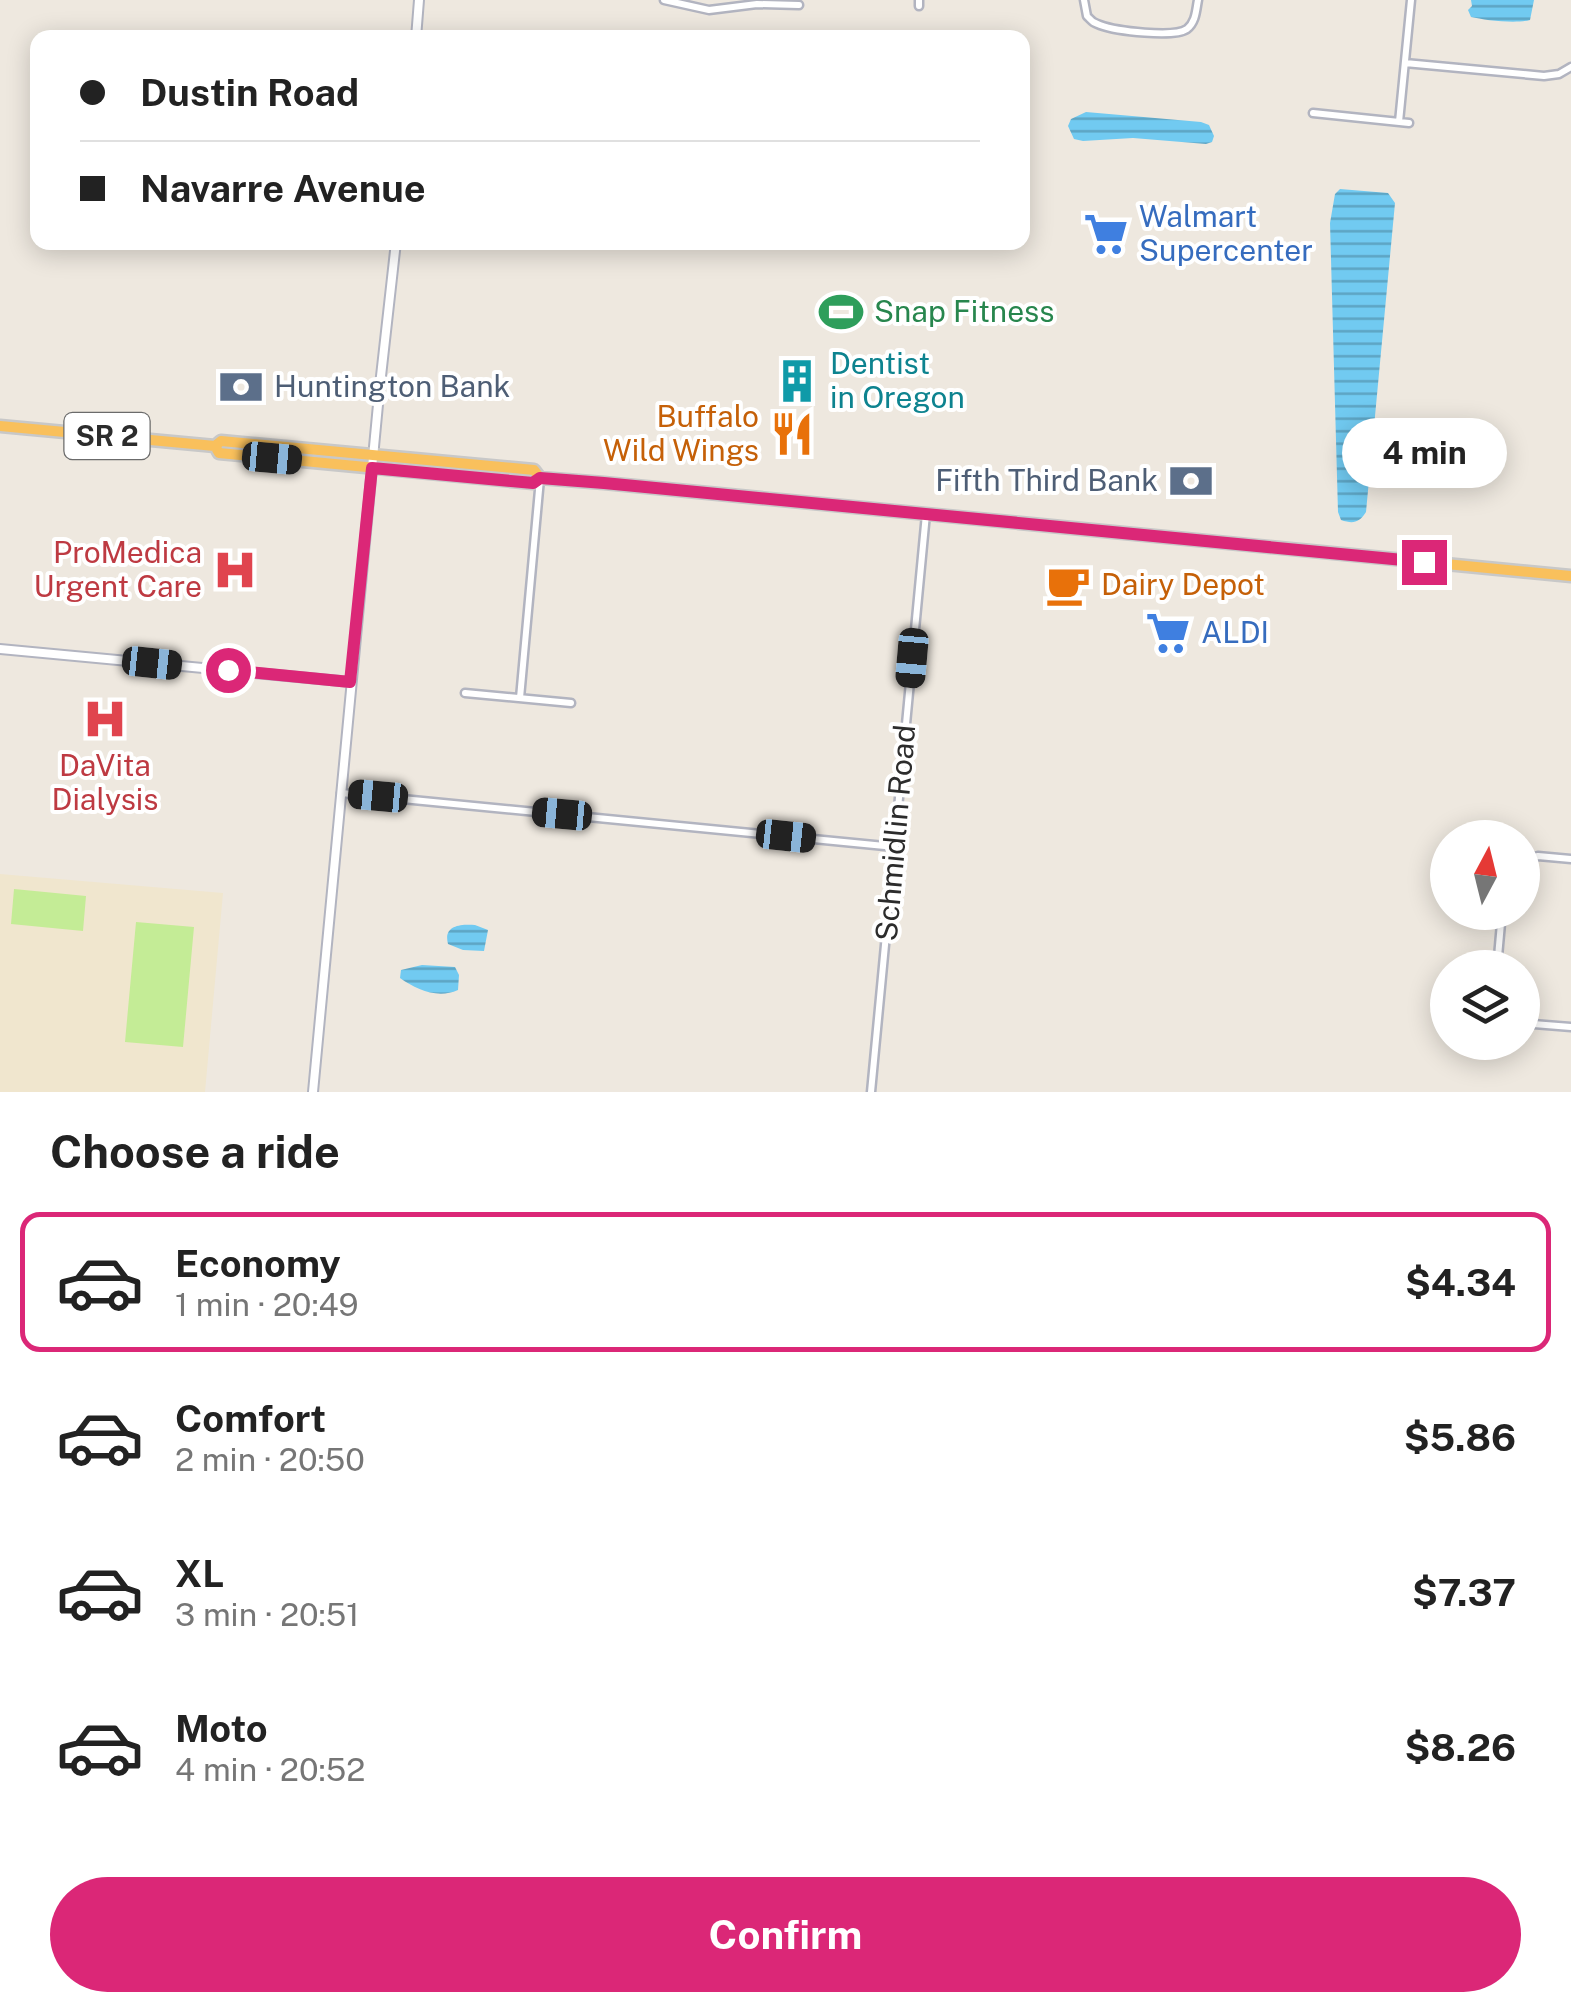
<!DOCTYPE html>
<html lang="en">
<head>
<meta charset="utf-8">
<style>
  :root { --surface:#fff; --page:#f2f2f2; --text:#222; --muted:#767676; --line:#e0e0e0; --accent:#db2777 }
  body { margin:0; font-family:"Public Sans",sans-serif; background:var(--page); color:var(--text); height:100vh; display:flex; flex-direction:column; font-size:38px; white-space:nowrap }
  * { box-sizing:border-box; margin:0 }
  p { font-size:32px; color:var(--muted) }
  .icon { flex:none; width:55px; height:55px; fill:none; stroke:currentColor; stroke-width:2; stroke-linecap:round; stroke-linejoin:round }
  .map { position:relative; height:1092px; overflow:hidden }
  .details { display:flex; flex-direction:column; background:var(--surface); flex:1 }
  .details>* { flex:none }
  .top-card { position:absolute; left:30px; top:30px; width:1000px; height:220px; border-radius:20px; box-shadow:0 5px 25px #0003; display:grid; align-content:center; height:220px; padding:0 50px; background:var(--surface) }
  .needle { width:65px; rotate:7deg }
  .tools { position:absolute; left:1430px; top:820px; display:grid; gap:20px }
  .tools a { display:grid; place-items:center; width:110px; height:110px; border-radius:50%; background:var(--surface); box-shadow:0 5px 25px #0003; font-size:50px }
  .end { position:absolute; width:45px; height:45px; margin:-22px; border:12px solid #db2777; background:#fff; box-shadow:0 0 0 5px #fff }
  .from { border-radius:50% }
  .bubble { position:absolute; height:70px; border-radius:35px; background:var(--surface); box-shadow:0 5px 25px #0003; font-size:32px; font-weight:700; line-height:70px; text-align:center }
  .car { position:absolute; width:30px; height:60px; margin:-30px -15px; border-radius:12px; box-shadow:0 0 8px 2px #0007; background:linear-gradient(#222 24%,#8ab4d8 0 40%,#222 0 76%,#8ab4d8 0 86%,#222 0) }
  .top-card b { display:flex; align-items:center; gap:35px; height:95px; font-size:38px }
  .top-card b+b { border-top:2px solid var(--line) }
  .top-card i { width:25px; height:25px; background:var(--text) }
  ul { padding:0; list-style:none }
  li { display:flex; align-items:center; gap:30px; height:140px; margin:0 20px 15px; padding:0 30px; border:5px solid transparent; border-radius:20px }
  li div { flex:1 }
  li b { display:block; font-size:38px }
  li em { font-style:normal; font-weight:700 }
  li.selected { border-color:var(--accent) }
  li>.icon { width:90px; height:90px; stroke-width:1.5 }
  h2 { padding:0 50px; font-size:45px; line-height:120px }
  .primary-button { display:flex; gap:20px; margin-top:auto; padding:20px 50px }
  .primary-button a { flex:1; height:115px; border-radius:60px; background:var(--accent); color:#fff; font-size:40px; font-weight:700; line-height:115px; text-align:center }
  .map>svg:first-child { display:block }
  .education { fill:#f0e6ce }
  .pitch { fill:#c4ec96 }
  .water { fill:url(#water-rules) }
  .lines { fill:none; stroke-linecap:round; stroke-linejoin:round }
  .minor-casing { stroke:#b2b4c0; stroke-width:11 }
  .tertiary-casing { stroke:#b2b4c0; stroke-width:12 }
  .trunk-casing { stroke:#c8c8c8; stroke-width:15 }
  .minor { stroke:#fff; stroke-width:6 }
  .tertiary { stroke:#fff; stroke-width:8 }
  .trunk { stroke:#f9c05c; stroke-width:10 }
  .route { stroke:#db2777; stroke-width:12 }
  .labels { text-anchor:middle; stroke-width:8; stroke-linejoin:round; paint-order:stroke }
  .shield { fill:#fff; stroke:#6b6b6b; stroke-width:2.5 }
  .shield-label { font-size:28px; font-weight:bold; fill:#2c2c2c }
  .shop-label { font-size:30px; fill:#366cbe; stroke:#fff; text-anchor:start }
  .leisure-label { font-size:30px; fill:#27864d; stroke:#fff; text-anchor:start }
  .culture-label { font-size:30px; fill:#0d838f; stroke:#fff; text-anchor:start }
  .service-label { font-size:30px; fill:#4e5e75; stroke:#fff; text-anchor:start }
  .food-label { font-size:30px; fill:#c56008; stroke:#fff; text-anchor:end }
  .health-label { font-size:30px; fill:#be3a42; stroke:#fff; text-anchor:end }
  .street-label { font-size:30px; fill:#2c2c2c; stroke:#fff }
</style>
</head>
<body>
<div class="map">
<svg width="1571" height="1092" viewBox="0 0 1571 1092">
  <defs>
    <pattern id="water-rules" width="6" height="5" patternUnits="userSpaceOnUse" patternTransform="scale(2.5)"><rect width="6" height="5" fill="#71caf1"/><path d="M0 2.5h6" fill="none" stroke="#5da4c3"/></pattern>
  </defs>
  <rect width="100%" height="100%" fill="#eee8df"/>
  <path class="education" d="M0,874L223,893L205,1092H0Z"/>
  <path class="pitch" d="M14,889L86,896L83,931L11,924Z
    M136,922L194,927L183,1047L125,1042Z"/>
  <path class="water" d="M1471,0H1534L1530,20C1515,24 1484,20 1471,17L1468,10L1472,6Z
    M1086,112L1201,122L1209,125L1214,136L1212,142L1206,144L1133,138L1083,141L1074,139L1068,126L1071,119Z
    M1340,189L1388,193L1395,203L1366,512C1359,523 1353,524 1341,520L1338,512L1330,223L1335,194Z
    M475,925L488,930L484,951L463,950L448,944C443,925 461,924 475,925Z
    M422,965L455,967L459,975L458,990C438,999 417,990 400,978L401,970Z"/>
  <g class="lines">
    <g class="minor-casing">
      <path id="minor" d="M664,0L709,10L757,4L799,5
        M1084,0L1087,16C1093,22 1092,22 1100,25C1116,31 1174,38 1187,29C1196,22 1196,10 1198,0
        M919,6V0
        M1405,63L1544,76L1559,74L1571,67
        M1313,113L1409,123
        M1399,122L1411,0
        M465,693L571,703
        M520,698L540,479
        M341,793L895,847
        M1522,860L1538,856L1571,859
        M1497,968L1502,912
        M1522,1023L1571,1027
        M871,1092L926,514"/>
    </g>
    <g class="tertiary-casing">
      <path id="tertiary" d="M416,38L419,0
        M0,649L351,682
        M313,1092L379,394L396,242"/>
    </g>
    <g class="trunk-casing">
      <path id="trunk" d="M0,426L215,446L221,441L534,470L540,478
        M215,446L219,453L533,483L540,478L604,483L1571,576"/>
    </g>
    <use href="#minor" class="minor"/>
    <use href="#tertiary" class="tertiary"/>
    <use href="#trunk" class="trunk"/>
  </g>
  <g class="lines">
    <path class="route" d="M228,670L350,682L372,468L533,483L540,478L604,483L1424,562"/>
  </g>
  <defs>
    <g id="supermarket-bare" transform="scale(3.45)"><path d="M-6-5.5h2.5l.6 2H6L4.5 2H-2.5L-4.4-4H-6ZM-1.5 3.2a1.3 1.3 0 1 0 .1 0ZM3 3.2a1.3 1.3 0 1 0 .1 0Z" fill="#3f7fe0" stroke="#fff" stroke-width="2.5" paint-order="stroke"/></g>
    <g id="stadium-bare" transform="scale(3.45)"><path d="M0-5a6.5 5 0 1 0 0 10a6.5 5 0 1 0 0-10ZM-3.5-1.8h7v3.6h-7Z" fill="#2e9e5b" stroke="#fff" stroke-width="2.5" paint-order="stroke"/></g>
    <g id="building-bare" transform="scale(3.45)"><path d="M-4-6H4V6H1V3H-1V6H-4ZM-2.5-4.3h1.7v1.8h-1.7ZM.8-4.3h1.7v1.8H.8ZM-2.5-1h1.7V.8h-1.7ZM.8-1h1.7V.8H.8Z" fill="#0f9aa8" stroke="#fff" stroke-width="2.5" paint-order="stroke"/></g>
    <g id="bank-bare" transform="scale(3.45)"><path d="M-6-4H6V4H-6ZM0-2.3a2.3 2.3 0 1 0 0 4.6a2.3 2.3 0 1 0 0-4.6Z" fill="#5c6f8a" stroke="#fff" stroke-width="2.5" paint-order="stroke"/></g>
    <g id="restaurant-bare" transform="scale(3.45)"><path d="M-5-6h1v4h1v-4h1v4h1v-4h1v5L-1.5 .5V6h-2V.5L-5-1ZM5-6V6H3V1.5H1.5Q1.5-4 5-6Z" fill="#e8710a" stroke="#fff" stroke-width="2.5" paint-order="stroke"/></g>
    <g id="hospital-bare" transform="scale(3.45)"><path d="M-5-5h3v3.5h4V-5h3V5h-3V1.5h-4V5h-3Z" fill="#e0444e" stroke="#fff" stroke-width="2.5" paint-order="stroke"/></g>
    <g id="cafe-bare" transform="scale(3.45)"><path d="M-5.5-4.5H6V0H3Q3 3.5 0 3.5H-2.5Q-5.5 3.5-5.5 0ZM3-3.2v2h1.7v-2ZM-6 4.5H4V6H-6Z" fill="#e8710a" stroke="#fff" stroke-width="2.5" paint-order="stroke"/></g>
  </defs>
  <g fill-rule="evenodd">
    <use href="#supermarket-bare" x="1106" y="234"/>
    <use href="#stadium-bare" x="841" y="312"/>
    <use href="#building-bare" x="797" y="381"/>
    <use href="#bank-bare" x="241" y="387"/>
    <use href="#restaurant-bare" x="792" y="434"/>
    <use href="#bank-bare" x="1191" y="481"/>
    <use href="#hospital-bare" x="235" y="570"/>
    <use href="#cafe-bare" x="1068" y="585"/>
    <use href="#supermarket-bare" x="1168" y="633"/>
    <use href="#hospital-bare" x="105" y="719"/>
  </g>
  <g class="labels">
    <rect class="shield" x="64.5" y="413" width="85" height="46" rx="8"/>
    <g class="shield-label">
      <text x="107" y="446">SR 2</text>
    </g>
    <g class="shop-label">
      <text x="1139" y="227">Walmart<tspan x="1139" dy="34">Supercenter</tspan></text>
      <text x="1201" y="643">ALDI</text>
    </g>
    <g class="leisure-label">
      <text x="874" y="322">Snap Fitness</text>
    </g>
    <g class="culture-label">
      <text x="830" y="374">Dentist<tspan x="830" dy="34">in Oregon</tspan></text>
    </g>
    <g class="service-label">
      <text x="274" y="397">Huntington Bank</text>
      <text x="1158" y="491" text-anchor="end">Fifth Third Bank</text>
    </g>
    <g class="food-label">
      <text x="759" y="427">Buffalo<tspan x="759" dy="34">Wild Wings</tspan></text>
      <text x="1101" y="595" text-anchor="start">Dairy Depot</text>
    </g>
    <g class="health-label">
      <text x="202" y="563">ProMedica<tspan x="202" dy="34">Urgent Care</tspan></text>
      <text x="105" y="776" text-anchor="middle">DaVita<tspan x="105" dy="34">Dialysis</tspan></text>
    </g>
    <g class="street-label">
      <text transform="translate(896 833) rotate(-85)" y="10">Schmidlin Road</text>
    </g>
  </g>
</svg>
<div class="tools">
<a><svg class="needle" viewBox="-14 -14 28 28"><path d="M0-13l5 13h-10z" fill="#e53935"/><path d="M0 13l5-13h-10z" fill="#767676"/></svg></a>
<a><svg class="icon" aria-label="layers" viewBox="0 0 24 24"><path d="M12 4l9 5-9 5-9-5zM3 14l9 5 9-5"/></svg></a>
</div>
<i class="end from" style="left:228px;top:670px"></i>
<i class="end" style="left:1424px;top:562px"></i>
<div class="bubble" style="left:1342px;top:418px;width:165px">4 min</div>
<i class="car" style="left:272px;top:458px;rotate:95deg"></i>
<i class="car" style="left:912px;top:658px;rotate:185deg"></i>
<i class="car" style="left:152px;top:663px;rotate:96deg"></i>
<i class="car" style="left:378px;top:796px;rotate:275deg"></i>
<i class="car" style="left:562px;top:814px;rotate:275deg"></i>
<i class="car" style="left:786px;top:836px;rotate:96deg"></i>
<div class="top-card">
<b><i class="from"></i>Dustin Road</b>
<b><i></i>Navarre Avenue</b>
</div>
</div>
<section class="details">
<h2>Choose a ride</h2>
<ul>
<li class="selected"><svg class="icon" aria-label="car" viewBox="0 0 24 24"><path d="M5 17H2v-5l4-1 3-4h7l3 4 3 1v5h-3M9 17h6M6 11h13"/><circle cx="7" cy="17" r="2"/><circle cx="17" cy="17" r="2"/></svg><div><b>Economy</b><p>1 min · 20:49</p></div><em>$4.34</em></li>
<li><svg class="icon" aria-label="car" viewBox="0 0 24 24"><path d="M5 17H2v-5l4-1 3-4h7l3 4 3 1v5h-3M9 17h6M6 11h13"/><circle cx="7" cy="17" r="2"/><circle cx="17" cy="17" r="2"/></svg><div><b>Comfort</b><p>2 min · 20:50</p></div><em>$5.86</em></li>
<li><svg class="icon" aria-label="car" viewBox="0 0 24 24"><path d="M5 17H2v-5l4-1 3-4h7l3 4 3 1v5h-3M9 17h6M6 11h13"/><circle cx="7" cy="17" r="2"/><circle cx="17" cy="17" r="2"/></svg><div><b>XL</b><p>3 min · 20:51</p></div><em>$7.37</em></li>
<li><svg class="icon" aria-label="car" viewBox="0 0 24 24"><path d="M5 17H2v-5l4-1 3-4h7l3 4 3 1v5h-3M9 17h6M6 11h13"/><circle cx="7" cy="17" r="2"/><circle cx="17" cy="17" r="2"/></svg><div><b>Moto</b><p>4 min · 20:52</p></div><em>$8.26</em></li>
</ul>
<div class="primary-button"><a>Confirm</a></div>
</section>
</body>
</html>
